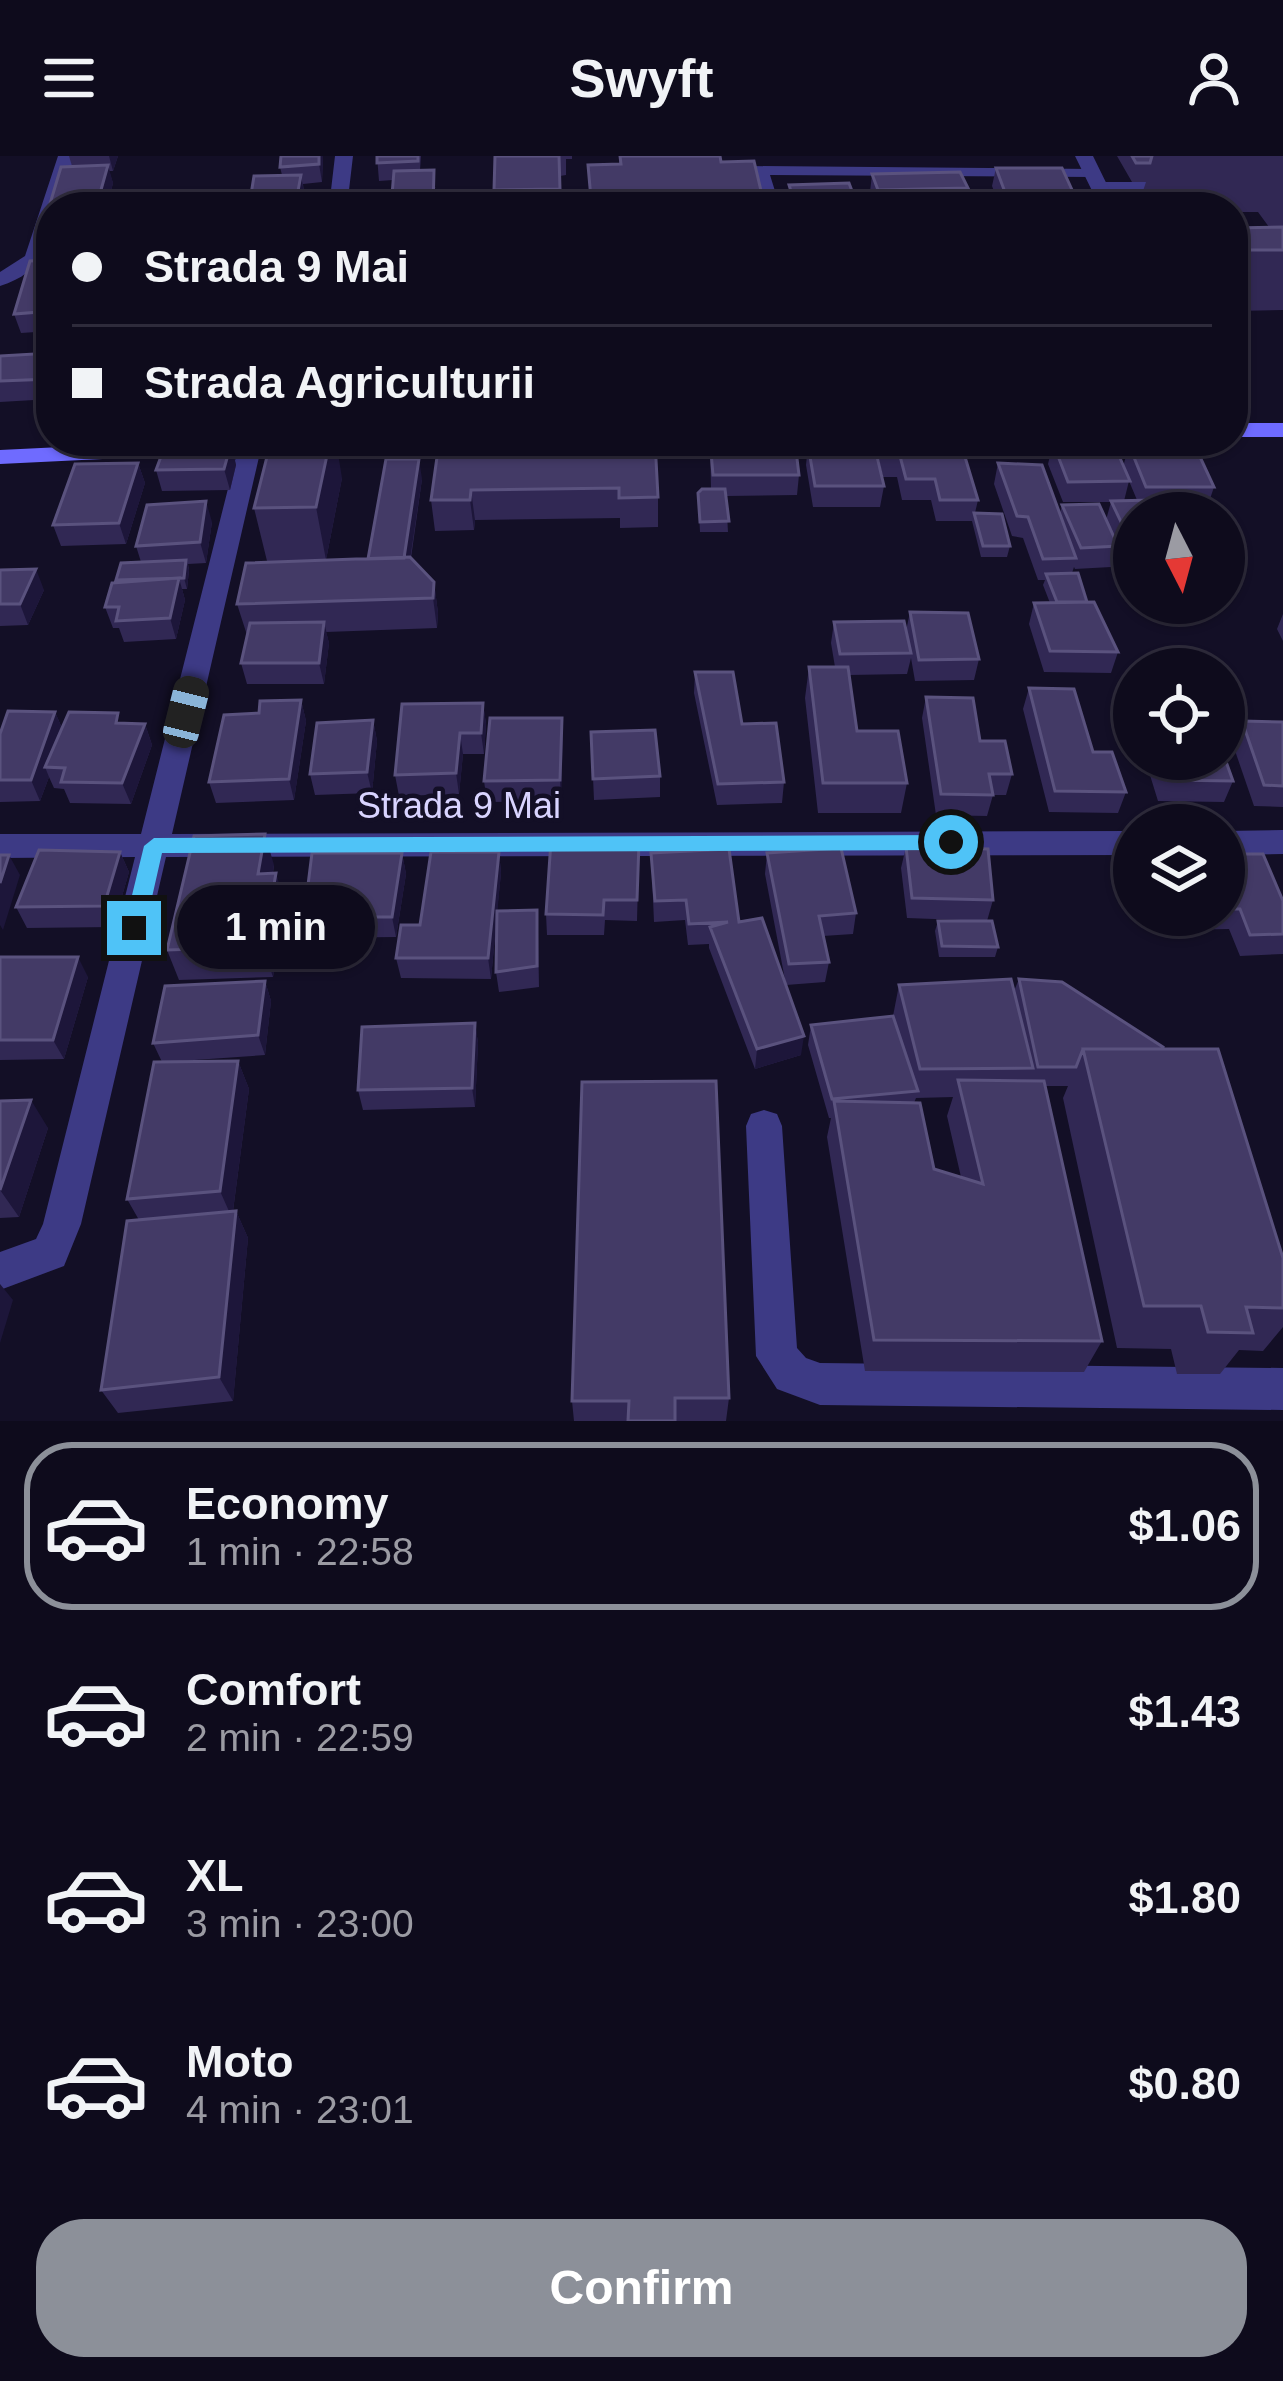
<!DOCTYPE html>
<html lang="en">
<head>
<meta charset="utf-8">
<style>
  :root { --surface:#0e0b1c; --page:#171425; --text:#f1f3f6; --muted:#9b9ba3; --line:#2e2b3b; --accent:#8c9099 }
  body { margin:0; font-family:Helvetica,sans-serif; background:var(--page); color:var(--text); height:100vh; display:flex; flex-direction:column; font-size:45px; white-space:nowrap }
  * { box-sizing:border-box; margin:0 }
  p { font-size:39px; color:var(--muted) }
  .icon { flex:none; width:66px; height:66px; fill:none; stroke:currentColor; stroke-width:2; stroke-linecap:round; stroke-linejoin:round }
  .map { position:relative; height:1265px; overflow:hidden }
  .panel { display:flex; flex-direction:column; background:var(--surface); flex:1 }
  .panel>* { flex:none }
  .guide { position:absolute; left:36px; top:36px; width:1212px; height:264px; border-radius:48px; box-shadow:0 3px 9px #0004,0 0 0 3px var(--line); display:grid; align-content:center; height:264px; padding:0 36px; background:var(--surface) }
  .needle { width:78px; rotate:174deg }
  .fabs { position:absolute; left:1113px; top:336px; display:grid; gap:24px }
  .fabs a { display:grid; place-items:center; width:132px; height:132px; border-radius:50%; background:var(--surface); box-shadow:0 3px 9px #0004,0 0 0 3px var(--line); font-size:60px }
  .end { position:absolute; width:54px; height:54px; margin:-27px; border:15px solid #4fc3f7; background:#111; box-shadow:0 0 0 6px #111 }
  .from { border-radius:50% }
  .bubble { position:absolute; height:84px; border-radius:42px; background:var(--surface); box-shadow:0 3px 9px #0004,0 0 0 3px var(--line); font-size:39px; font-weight:700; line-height:84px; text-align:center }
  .car { position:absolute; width:36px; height:72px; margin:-36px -18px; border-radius:15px; box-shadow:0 0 9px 3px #0007; background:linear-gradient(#222 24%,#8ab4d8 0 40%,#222 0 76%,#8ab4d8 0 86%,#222 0) }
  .guide b { display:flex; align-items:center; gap:42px; height:114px; font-size:45px }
  .guide b+b { border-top:3px solid var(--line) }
  .guide i { width:30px; height:30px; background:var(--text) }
  ul { padding:21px 0 0; list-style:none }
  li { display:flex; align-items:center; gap:36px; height:168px; margin:0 24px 18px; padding:0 12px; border:6px solid transparent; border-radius:48px }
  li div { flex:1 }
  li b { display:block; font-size:45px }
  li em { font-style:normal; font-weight:700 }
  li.active { border-color:var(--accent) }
  li>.icon { width:108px; height:108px; stroke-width:1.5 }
  .button { display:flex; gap:24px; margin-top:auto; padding:24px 36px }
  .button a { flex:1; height:138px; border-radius:48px; background:var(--accent); color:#fff; font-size:48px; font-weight:700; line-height:138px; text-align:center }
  header { display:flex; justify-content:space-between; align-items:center; height:156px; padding:0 36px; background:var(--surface); font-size:54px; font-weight:700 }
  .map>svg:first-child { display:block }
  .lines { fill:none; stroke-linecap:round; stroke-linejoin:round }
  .lane { fill:#3d3a85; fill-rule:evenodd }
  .street { fill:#3d3a85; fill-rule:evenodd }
  .secondary { fill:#6f6bff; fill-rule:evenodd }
  .wall { fill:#312854; fill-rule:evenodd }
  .shaded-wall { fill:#1d163a }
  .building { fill:#433a66; stroke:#5a527e; stroke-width:3 }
  .route { fill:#4fc3f7 }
  .labels { text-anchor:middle; stroke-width:9; stroke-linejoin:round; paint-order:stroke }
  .street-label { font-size:36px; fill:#d9d4ff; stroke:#130f26 }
</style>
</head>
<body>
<header><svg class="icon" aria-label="menu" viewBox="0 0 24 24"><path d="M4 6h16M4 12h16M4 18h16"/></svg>Swyft<svg class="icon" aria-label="person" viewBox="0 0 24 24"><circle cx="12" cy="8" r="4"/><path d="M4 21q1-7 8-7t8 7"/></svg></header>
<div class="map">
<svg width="1283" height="1265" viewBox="0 0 1283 1265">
  <rect width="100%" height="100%" fill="#130f26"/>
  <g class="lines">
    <path class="lane" d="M748,10L1093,13L1100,17L1093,21L770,19L780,51H766L755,19L741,14Z
      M1099,26H1175L1182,30L1175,34L1094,33V27Z"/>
    <path class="street" d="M58,0H76L60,51H51C51,92 41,117 0,130V116L25,100Z
      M335,0H353L347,51H329Z
      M1075,0H1093L1118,51H1100Z
      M240,285L262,288L172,678L1134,675V699L166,701L81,1068L64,1110L0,1134V1096L36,1083L43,1068L135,701L0,702V678H141Z
      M1283,674V698L1224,699V675Z
      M764,954L777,958L782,970L797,1192L806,1202L820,1207L1283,1212V1254L820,1249L777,1233L756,1200L746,970L751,958Z"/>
    <path class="secondary" d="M1233,267H1283V281H1233Z
      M184,285H338L326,292L0,308V294Z"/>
  </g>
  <path class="wall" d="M69,0H118L113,15H109L113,27L107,51H51V58L49,51L72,10Z
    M323,0L322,26L303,28L304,37L302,51H249L282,19L280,11Z
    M377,0H421L420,14L436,32L393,24L379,25Z
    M495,0H572V3H566V19L560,20L561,51H469L494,39Z
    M619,0H720L721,6L762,39V51H590L588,9H619Z
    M1117,0H1283V154L1233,155V72L1269,71L1258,56H1233V51H1150L1142,38L1146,26H1132Z
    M996,12L1078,47L1077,50L1090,51H1000L992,30Z
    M872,18L968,32L965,51H875L870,36Z
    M789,29L858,51H788Z
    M51,65V175L21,177L14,158L41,104L37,90Z
    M51,197V243L0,246V200Z
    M710,285L799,319L797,339L726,340L728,376H700L698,337L711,333Z
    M880,285H909L910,291L978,344L975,357L1010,390L1007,401H981L972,365H936L931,344H902L897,321H883L878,300Z
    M439,287L658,341V371L620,372V362L475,364L474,374L435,375L431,344Z
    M1053,287L1123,311L1129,289L1214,331L1207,352H1156L1134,357V424H1132L1117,392L1111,411L1075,413L1074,411L1072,417L1087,446L1118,496L1111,517L1044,516L1029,468L1034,447H1050L1043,429L1045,424H1038L1023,382L1012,380L994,328L998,307L1060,357L1062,349L1106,364L1111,346H1063L1048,308ZM1129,325L1137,344L1124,345Z
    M231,288L236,309L230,334L162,335L156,314Z
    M808,289L884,330L880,351H813L806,309Z
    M138,307L145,327L126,388L61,390L53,369Z
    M342,322L326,404L368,403L422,323L411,402L434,426L438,457L437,472L326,476L329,487L324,528H247L241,507L247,479L237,448L267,405L254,352Z
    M212,366L206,407L188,408L189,414L187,433H182L185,444L176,483L124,486L119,472H113L105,451L117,426L116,424L141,406L136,390Z
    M0,414L44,434L28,469L0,470Z
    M910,456L979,503L974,524L915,525L911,502L907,518L849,519L857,575L907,627L901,657H818L805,542L809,511H835L831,487L834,466L906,475Z
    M1283,458V485L1277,473Z
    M695,516L784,626L782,647L717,649L694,537Z
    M1029,532L1093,596L1126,636L1118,657L1049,656L1023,553Z
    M926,541L980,585L1012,618L1006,639H993L987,660L936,659L922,562Z
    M301,544L306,565L294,644L216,647L209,626Z
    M483,547L486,568L484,598H463L459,638L399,640L395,619Z
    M55,556L62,572L145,568L152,589L131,648L70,647L64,633L54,632L49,621L40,645L0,646V578Z
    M562,562L561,645L487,646L484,625Z
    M373,564L377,585L372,637L315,639L310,618Z
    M1242,565L1283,566V651L1254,650L1232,586Z
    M591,576L660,620V641L594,644Z
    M1145,603H1224L1233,625L1224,646L1158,645Z
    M639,686L637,765L605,764L604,779H547L546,758Z
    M906,691L993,744L987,765L907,762L901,712Z
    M120,696L129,716L113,771L27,772L16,751Z
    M499,696L501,717L497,755L538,775L539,831L499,836L496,816L497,758L491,823L401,822L396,802L420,769Z
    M402,697L406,718L396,781L309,782L304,761Z
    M651,697L739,766L801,899L755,913L709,792V788L688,789L685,764L654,766Z
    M767,697L856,757L853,778L823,780L829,806L825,826L786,829L765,718Z
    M1224,698L1283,745V798L1240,800L1229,773L1179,774L1173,759H1224Z
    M274,709L273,717L285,747L273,821L179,824L167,794Z
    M938,765L998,791L995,801H939L935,775Z
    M0,801L88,821L64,903L0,904Z
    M1019,823L1162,893L1283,1102V1171L1263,1195L1239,1194L1220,1218H1177L1171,1193L1117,1192L1063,942L1068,930H1045L1102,1185L1084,1216L865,1215L827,981L831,962H829L808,889L811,869L893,860L899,829L1014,835ZM953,941L947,960L961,1021L934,1013L914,947L916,942Z
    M265,825L271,845L265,899L166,906L238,905L249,933L233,1055H236L248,1082L233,1245L118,1257L101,1234L139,1064L127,1043L162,906L153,887Z
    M475,867L478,887L475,951L363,954L358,934Z
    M582,926L729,1242L726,1265H574L572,1245Z
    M0,945L48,972L19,1061L0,1062Z"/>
  <path class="shaded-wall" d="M109,0H118L113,15Z
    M319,0H323L322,26L319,8Z
    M108,9L113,27L107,51H98Z
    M301,19L304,37L302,51H295Z
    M330,285H336L342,322L326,404L316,351Z
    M231,288L236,309L230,334L224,313Z
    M419,303L422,323L407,424L404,403Z
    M138,307L145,327L126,388L119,367Z
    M471,334L475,364L474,374L470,344Z
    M206,345L212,366L206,407L200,386Z
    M186,404L189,414L187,433L184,422Z
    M36,413L44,434L28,469L20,448Z
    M179,422L185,444L176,483L170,462Z
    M434,426L438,457L437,472L433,442Z
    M324,466L329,487L324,528L319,507Z
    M301,544L306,565L294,644L289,623Z
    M483,547L486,568L484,598L481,577Z
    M55,556L64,577L45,611L49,621L40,645L31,624Z
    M562,562L563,583L561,645L560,624Z
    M373,564L377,585L372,637L367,616Z
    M145,568L152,589L131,648L122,627Z
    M460,577L463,598L459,638L456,617Z
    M265,678L274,709L267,748L258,718Z
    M120,696L129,716L113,771L104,750Z
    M499,696L501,717L491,823L488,802Z
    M402,697L406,718L396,781L392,761Z
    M9,699L20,719L3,774L0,769V727Z
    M276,717L285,747L273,821L263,791Z
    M78,801L88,821L64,903L53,884Z
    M265,825L271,845L265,899L258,879Z
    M475,867L478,887L475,951L472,932Z
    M804,880L801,899L755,913L757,893Z
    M238,905L249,933L232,1062L220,1035Z
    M31,944L48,972L19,1061L0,1034Z
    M236,1055L248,1082L233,1245L219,1221Z
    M0,1128L13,1144L0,1187Z"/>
  <path class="building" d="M281,0H319V8L280,11Z
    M377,0H418V5L377,7Z
    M495,0H559L560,33L494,34Z
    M620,0H720L721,6L754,5L762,39L728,40L731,51H626L625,42L591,43L588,9L621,8Z
    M1132,0H1152L1150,7H1136Z
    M108,9L97,48L49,51L61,11Z
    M996,12H1062L1078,47H1009Z
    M434,14L433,51H391L394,15Z
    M960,16L968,32L878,34L872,18Z
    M301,19L295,51H249L254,20Z
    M849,27L858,51H796L789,29Z
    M470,39H508V51H469Z
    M1019,49L1089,50L1090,51H1020Z
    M51,65V89L37,90L44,66Z
    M1283,71V94H1233V72Z
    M51,104V155L14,158L30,105Z
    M51,197V223L0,225V200Z
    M271,285H330L316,351L254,352Z
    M655,285L658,341L619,342V332L471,334L470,344H431L439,287Z
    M710,285L795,286L799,319H713Z
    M883,285H909L910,291H962L978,344H940L935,323H906L900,300H886Z
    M1113,286L1130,325L1068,326L1053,287Z
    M166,287L231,288L224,313L156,314Z
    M874,288L884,330H815L808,289Z
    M1129,289L1195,290L1214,331H1146Z
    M386,303H419L404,402L368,403Z
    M138,307L119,367L53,369L75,308Z
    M998,307L1042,309L1076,402L1043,403L1028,361L1017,360Z
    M702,333H725L729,365L700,366L698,337Z
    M1153,344L1159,357H1134V393L1111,345Z
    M206,345L200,386L136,390L147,349Z
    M1099,348L1118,390L1081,392L1062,349Z
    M974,357L1002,358L1010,390H983Z
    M410,401L434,426L433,442L237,448L246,407Z
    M186,404L184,422L116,424L121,407Z
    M36,413L20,448H0V414Z
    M1078,417L1087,446H1057L1046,418Z
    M179,422L170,462L116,465L119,451H105L112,427Z
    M1094,446L1118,496L1050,495L1034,447Z
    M910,456L968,457L979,503L919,504Z
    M904,465L911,497L840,498L834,466Z
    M324,466L319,507H241L250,467Z
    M809,511H848L857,575H898L907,627H823Z
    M1183,511H1215L1216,513H1184Z
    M695,516H733L742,568L776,567L784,626L718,628Z
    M1029,532L1074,533L1093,596H1112L1126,636L1055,635Z
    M926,541L973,542L980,585H1005L1012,618H989L993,639L941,638Z
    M301,544L289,623L209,626L224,559L259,557L260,545Z
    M483,547L481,577H460L456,617L395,619L402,548Z
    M8,555L55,556L31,624H0V578Z
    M69,556L118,557L116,567L145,568L122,627L61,626L65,612L45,611Z
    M490,562H562L560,624L484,625Z
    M373,564L367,616L310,618L317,567Z
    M1242,565L1283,566V630L1264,629Z
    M655,574L660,620L593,623L591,576Z
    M1224,600L1233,625L1167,624L1160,603H1224Z
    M265,678L258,718L276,717L263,791L167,794L194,680Z
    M551,685L639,686L637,744H604L603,759L546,758Z
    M906,691L988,693L993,744L912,742Z
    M841,692L856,757L819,760L829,806L789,808L767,697Z
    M729,693L739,766L762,762L804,880L757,893L710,771L728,766L689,768L686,744L655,745L651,697Z
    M39,694L120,696L104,750L16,751Z
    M431,696H499L488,802H396L401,769H420Z
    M312,697H402L392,761H304Z
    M1224,698H1263L1283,745V778L1250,779L1240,753H1224Z
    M0,699H9L0,727Z
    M537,754V810L496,816L497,755Z
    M938,765H992L998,791L942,790Z
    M0,801H78L53,884H0Z
    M1011,823L1033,912L920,913L899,829Z
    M1019,823L1062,826L1163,891L1162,893H1083L1076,911H1038Z
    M265,825L258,879L153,887L165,830Z
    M893,860L918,935L832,943L811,869Z
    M475,867L472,932L358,934L362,871Z
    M1083,893H1218L1283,1102V1152L1246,1151L1253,1177L1208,1176L1201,1150H1144Z
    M238,905L220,1035L127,1043L154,906Z
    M958,924L1044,925L1102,1185L874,1184L834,945L920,947L934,1013L983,1028Z
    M716,925L729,1242H675V1265H628L629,1245H572L582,926Z
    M31,944L0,1034V945Z
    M236,1055L219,1221L101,1234L127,1065Z"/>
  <path class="route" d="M951,679L961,686L951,694L162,697L145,772L134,781L124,772L144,690L154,682Z"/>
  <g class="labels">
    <g class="street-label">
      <text x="459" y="662">Strada 9 Mai</text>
    </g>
  </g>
</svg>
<div class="fabs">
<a><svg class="needle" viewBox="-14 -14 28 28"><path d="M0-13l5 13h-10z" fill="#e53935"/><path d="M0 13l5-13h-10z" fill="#9b9ba3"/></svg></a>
<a><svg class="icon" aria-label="locate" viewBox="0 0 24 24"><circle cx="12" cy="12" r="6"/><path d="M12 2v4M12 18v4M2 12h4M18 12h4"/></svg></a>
<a><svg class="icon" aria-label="layers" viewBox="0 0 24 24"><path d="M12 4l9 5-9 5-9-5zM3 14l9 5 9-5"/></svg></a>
</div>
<i class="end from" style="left:951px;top:686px"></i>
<i class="end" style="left:134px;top:772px"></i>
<div class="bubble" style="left:177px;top:729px;width:198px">1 min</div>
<i class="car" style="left:186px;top:556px;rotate:14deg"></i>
<div class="guide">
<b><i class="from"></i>Strada 9 Mai</b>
<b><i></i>Strada Agriculturii</b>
</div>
</div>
<section class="panel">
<ul>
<li class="active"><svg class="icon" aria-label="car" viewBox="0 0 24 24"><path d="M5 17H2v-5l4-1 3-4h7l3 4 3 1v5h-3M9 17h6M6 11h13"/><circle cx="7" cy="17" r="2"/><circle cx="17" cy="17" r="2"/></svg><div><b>Economy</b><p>1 min · 22:58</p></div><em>$1.06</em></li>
<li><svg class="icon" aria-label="car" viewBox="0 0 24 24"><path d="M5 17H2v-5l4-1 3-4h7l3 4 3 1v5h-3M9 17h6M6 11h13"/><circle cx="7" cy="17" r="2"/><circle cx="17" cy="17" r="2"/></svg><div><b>Comfort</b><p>2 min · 22:59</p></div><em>$1.43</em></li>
<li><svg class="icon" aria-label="car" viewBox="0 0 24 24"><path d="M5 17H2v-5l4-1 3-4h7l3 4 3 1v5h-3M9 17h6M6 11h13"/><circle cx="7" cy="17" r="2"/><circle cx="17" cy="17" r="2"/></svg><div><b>XL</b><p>3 min · 23:00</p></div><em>$1.80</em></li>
<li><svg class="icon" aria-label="car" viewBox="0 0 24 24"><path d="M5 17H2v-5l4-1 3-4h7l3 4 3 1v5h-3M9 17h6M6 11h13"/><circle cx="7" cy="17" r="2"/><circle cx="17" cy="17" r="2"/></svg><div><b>Moto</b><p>4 min · 23:01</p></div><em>$0.80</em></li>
</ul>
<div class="button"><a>Confirm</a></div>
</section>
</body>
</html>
